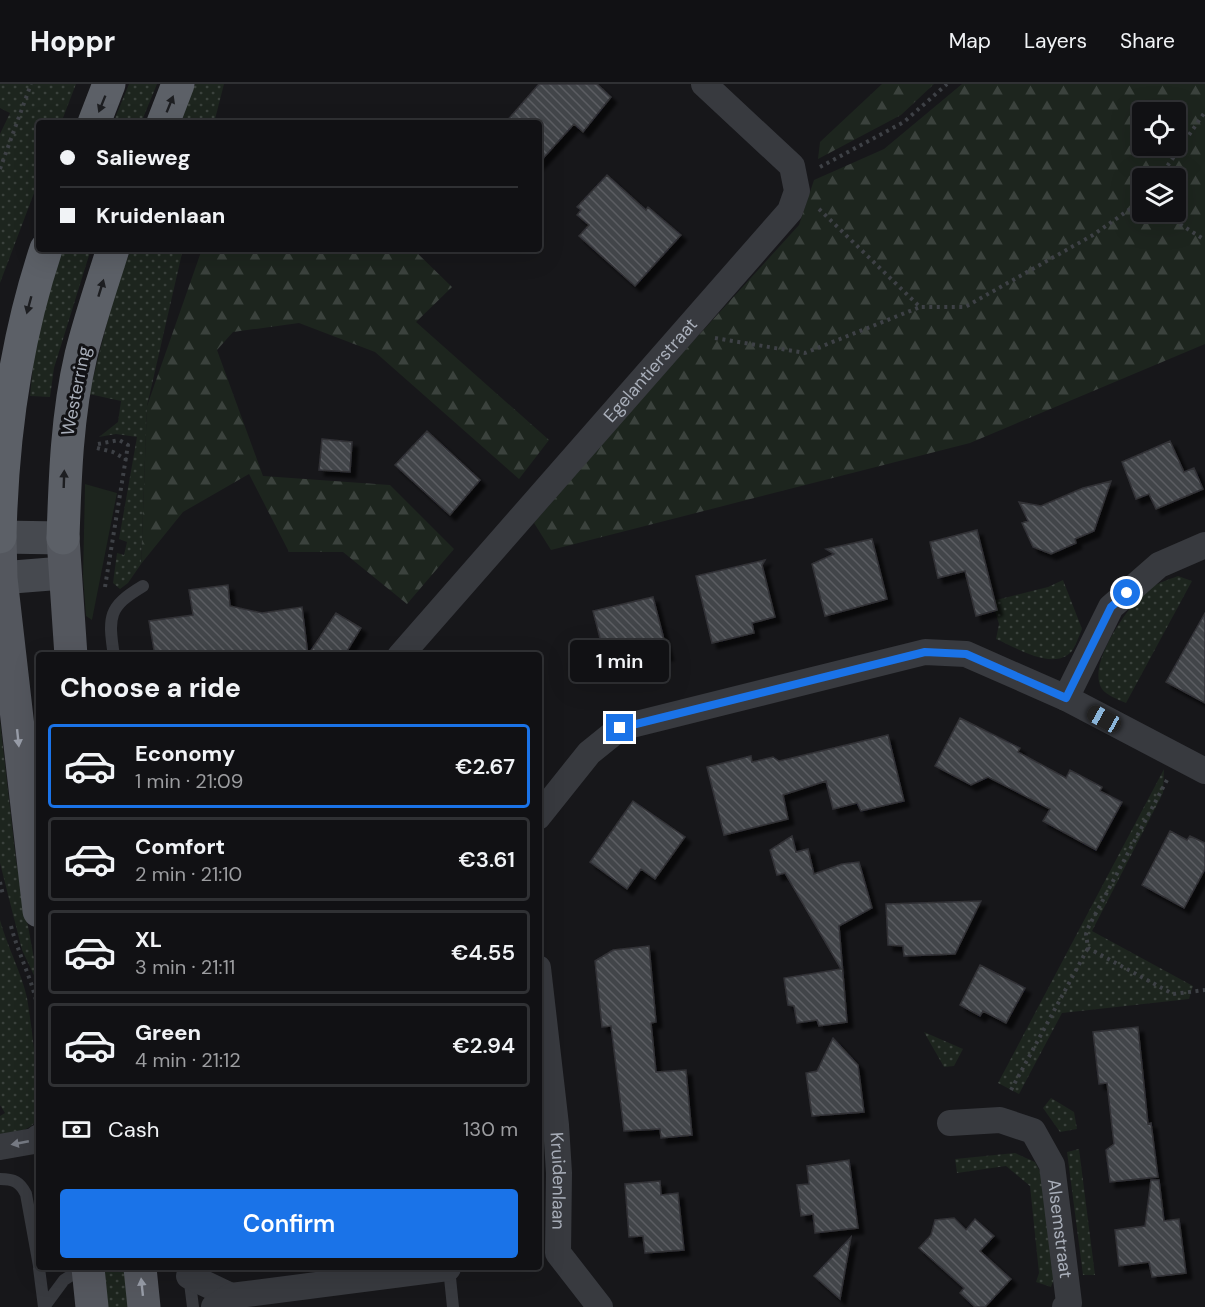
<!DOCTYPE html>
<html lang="en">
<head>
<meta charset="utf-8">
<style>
  :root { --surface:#111114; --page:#1e1f22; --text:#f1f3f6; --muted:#9c9da0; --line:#303134; --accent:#1a73e8 }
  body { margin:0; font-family:"DM Sans",sans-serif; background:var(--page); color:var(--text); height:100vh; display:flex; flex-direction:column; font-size:22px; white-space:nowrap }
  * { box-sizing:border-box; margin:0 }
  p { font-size:20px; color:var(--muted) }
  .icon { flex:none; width:33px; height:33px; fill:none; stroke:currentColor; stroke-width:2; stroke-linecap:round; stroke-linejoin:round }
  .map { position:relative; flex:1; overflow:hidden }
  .panel { position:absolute; left:36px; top:568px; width:506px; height:618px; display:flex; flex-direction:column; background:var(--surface); border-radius:6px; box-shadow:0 6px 24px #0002,0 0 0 2px var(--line) }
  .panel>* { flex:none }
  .guide { position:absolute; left:36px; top:36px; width:506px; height:132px; border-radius:6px; box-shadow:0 6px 24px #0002,0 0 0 2px var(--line); display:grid; align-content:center; height:132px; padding:0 24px; background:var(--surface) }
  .buttons { position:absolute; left:1132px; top:18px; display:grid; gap:12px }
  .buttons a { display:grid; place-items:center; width:54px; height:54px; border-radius:6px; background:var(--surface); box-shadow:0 6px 24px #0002,0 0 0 2px var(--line); font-size:30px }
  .end { position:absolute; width:27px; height:27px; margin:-14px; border:8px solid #1a73e8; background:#fff; box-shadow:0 0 0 3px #fff }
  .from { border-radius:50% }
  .bubble { position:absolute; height:42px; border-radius:6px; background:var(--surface); box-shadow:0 6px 24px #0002,0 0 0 2px var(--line); font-size:20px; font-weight:600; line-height:42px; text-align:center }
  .car { position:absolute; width:18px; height:36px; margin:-18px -9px; border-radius:8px; box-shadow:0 0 4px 2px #0007; background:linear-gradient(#222 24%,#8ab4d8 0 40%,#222 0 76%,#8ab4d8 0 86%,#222 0) }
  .guide b { display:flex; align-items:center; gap:21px; height:57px; font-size:22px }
  .guide b+b { border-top:2px solid var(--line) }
  .guide i { width:15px; height:15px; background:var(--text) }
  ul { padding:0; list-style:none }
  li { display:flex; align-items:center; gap:18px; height:84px; margin:0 12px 9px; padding:0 12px; border:3px solid var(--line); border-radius:6px }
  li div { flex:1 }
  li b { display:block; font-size:22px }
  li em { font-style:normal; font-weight:600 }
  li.on { border-color:var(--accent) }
  li>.icon { width:54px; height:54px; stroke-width:1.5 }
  h2 { padding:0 24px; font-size:27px; line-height:72px }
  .pay { display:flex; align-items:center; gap:15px; height:66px; padding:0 24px; font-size:22px }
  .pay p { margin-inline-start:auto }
  .action { display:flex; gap:12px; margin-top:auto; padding:12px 24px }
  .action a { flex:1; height:69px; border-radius:6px; background:var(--accent); color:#fff; font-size:24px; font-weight:600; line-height:69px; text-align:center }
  header { display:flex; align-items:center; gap:36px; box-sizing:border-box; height:84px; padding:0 30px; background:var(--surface); border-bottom:2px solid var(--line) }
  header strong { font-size:28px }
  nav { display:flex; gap:33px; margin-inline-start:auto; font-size:21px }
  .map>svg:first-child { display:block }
  .grass { fill:url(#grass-dots) }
  .forest { fill:url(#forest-firs); fill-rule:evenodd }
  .green { fill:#1d251e }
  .building { fill:url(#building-back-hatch); stroke:#313136; stroke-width:1.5; filter:url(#shadow) }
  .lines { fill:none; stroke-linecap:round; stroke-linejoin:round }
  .path { stroke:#3e4146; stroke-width:4; stroke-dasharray:3 4.5; stroke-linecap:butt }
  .service { stroke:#383a3f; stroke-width:12 }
  .minor { stroke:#383a3f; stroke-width:26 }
  .secondary { stroke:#46494f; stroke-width:33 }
  .primary { stroke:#54575e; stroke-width:33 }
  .trunk { stroke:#5c6067; stroke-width:33 }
  .oneway { fill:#1d1e21 }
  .oneway2 { fill:#989da8 }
  .oneway3 { fill:#767a83 }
  .route { stroke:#1a73e8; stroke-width:8 }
  .labels { text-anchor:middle; stroke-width:6; stroke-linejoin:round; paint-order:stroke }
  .street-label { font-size:18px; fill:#a9afba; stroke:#121215 }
</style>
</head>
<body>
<header>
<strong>Hoppr</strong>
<nav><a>Map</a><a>Layers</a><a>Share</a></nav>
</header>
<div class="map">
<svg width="1205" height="1223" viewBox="0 0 1205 1223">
  <defs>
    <pattern id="grass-dots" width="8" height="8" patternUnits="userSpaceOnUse" patternTransform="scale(1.5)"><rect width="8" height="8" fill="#1d251e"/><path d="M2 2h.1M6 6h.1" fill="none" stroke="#3b423d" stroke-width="1.8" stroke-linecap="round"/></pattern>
    <pattern id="forest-firs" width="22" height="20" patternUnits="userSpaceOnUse" patternTransform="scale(1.5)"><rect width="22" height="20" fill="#1d251e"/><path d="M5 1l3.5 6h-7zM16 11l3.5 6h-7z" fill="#3b423d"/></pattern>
    <pattern id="building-back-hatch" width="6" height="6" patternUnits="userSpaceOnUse" patternTransform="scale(1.5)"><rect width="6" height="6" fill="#43454a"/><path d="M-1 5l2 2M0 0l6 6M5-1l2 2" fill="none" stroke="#5b5d62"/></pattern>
    <filter id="shadow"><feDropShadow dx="5.5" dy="5.5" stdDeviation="1.5" flood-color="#0009"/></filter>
  </defs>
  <rect width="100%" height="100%" fill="#17171a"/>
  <path class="grass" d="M0,0H76L61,39H39V96L0,199V50L10,29L0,24Z
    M129,0H157L141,39H113Z
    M195,0H224L214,39H180Z
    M62,165H91L54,284L50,313L30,312L36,253Z
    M131,165H183L147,322L141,480L128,499L120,505L113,499L117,469L124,471L127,458L119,455L137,353L116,350L99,353L118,338L121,317L89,310L115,207Z
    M1178,492L1192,497L1126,619C1119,616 1106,611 1102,605C1086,581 1127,524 1145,508C1153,500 1168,496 1178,492Z
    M1063,496L1082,545C1079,552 1076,561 1072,567C1054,588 1015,563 996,555L999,540L992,517L1048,503Z
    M0,637L16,776L39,902L22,866L0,779Z
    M1164,685L1163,709L1092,847L1193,902L1189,915L1062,929L1019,1010L998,999Z
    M0,836C7,862 22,890 27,914C30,929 43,1028 37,1036C28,1048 13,1049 0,1052V1032L5,1029L0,1021Z
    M924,948L963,965L954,982L944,983Z
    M1051,1014L1074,1028L1077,1045L1060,1048L1043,1024Z
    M1079,1065L1095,1191H1083L1067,1068Z
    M1015,1069L1035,1078L1042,1091L1055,1193L1051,1203L1036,1198L1039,1189L1030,1102L1006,1082L957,1089L955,1075Z
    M103,1184H125L129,1223H107Z"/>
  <path class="forest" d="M882,0H934L901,31L818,75L820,58Z
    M962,0H1205V260L970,359L551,466L534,439L626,331L799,141L814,96L884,65ZM1143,28H1176V62H1143ZM1143,94H1176V128H1143Z
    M202,165H413L452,203L416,238L549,356L519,395L375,268L299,239L233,248L217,266L263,392L390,401L454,465L407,520L343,468H289L249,390L183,428L141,480L147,322Z"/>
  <path class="green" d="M85,400L117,409L92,536L86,532L83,492Z"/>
  <path class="building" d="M539,0H597L611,13L583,48L574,40L538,80V39H505Z
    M607,91L646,126L648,123L681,151L635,202L579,152L589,141L577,131L581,126L577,123Z
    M427,347L480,396L450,431L395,381Z
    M322,355L352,358L350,388L319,386Z
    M1170,357L1184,388L1194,384L1203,405L1156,425L1149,410L1136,415L1122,378Z
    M1111,397L1094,447L1075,455L1076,459L1051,470L1033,463L1022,439L1028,437L1019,418L1041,422L1083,404Z
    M977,446L997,526L976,532L965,487L938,494L930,458Z
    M872,455L887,515L825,532L812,480L834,470L826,465Z
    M765,476L762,481L775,533L752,539L754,549L712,559L696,492Z
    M228,501L230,522L262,529L302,523L308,571L336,529L361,544L344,572H155L149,537L193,531L189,506Z
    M653,513L668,571L608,585L593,527Z
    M1205,529V619L1166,598Z
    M960,634L1020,664L1018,668L1066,694L1070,686L1102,703L1100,707L1122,718L1096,766L1043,737L1050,725L988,693L971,701L935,682Z
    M888,651L904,717L861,727L857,719L833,725L826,697L783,711L788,735L724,751L707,683L751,672L752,678L773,673L779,677Z
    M633,717L685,753L655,795L641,785L627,805L590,778Z
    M1170,747L1187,756L1190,752L1205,759V785L1184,824L1142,801Z
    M792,752L796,768L808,765L814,790L842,780L859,778L872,824L839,842L847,938L819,942L817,936L797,939L794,922L788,921L784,894L841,885L785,789L777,791L770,766Z
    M981,817L955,870L904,872L903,862L888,861L886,820Z
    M649,862L656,938L651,939L656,988L686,986L692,1051L661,1054L660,1045L624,1047L611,942L602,943L595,877L613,866Z
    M980,881L1025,904L1006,939L983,927L980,932L960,921Z
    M1138,943L1148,1040L1151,1039L1158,1093L1110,1098L1106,1066L1114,1060L1107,999L1099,1000L1093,948Z
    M833,954L858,981L864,1028L812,1032L806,989L817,987Z
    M849,1076L858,1144L815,1149L813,1130L801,1132L797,1101L809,1100L807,1082Z
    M1151,1096H1159L1164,1137L1179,1135L1186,1189L1152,1193L1149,1178L1119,1182L1115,1146L1145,1142Z
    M660,1097L661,1111L678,1109L684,1166L645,1169L643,1152L629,1153L625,1100Z
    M954,1134L966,1146L975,1135L994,1152L980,1167L1011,1195L985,1223H975L960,1209L964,1204L919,1164L931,1151L935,1136Z
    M851,1153L840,1215L814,1192Z"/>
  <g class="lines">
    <path class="path" d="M820,83L904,38L947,0
      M0,85L31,0
      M1159,94L1205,28
      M819,125L920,223H965L1093,151L1143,116
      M1161,128L1205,156
      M715,254L805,269L920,223
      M98,360L119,356L128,361L105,503
      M97,364L113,368L127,376
      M1167,696L1089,842L1086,850L1088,864L1173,910L1205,906
      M0,798L3,811
      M11,842C19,873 35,900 39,932
      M1011,1006L1088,864"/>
    <path class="service" d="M114,572C108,532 108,523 143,502
      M0,1095C14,1095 20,1098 26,1110L39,1182
      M39,1184L44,1223
      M449,1184L453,1223
      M189,1191L193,1223
      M44,1223L64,1196L83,1184"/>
    <g class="minor">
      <path id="s1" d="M400,572L790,127L797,107L792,82L704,0"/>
      <path d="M1066,614L1111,523L1159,481L1205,461"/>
      <path d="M538,733L589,669L620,644L925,568L966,570L1066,614L1205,687"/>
      <path id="s2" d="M538,884L556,1041L559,1089L558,1169L600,1223"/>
      <path id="s3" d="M950,1039L1000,1036L1033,1047L1052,1081L1069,1219L1065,1223"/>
      <path d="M0,1063L34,1057L39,1053"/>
      <path d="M189,1192L231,1212"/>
      <path d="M214,1223L231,1212L448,1184"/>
    </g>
    <path class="secondary" d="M0,453L63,454
      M0,494L63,489"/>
    <path class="primary" d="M0,453L1,494L39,827
      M63,454L71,572
      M88,1184L92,1223
      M140,1184L144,1223"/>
    <path class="trunk" d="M94,39L109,0
      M163,39L178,0
      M0,453C2,355 15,258 46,165
      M63,454C65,392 67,331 81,271C90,235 102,200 113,165"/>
  </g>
  <defs><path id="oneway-solid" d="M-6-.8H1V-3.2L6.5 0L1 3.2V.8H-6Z" transform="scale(1.5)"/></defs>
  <g class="oneway">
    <use href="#oneway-solid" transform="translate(102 20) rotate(112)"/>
    <use href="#oneway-solid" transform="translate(170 20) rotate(-68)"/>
    <use href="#oneway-solid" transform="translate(101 204) rotate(-73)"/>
    <use href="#oneway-solid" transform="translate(29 221) rotate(105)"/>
    <use href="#oneway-solid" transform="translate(64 395) rotate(-88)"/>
  </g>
  <g class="oneway2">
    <use href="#oneway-solid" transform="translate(18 654) rotate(84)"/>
    <use href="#oneway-solid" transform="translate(142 1203) rotate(-96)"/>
  </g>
  <use class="oneway3" href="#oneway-solid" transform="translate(20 1059) rotate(169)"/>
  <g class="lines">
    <path class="route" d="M620,644L925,568L966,570L1066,614L1111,523L1127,509"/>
  </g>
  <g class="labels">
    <g class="street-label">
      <text dy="6" stroke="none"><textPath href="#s1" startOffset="380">Egelantierstraat</textPath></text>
      <text transform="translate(76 307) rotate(-79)" y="6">Westerring</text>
      <text dy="6" stroke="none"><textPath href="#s2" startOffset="214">Kruidenlaan</textPath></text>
      <text dy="6" stroke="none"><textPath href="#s3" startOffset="188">Alsemstraat</textPath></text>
    </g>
  </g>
</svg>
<div class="buttons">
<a><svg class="icon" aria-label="locate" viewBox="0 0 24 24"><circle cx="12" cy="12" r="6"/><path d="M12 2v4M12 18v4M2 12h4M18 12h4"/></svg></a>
<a><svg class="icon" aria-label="layers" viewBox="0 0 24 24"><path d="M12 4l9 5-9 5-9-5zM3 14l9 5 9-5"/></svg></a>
</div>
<i class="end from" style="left:1127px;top:509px"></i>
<i class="end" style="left:620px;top:644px"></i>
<div class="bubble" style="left:570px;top:556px;width:99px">1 min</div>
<i class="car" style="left:1104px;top:635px;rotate:299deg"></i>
<div class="guide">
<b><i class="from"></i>Salieweg</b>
<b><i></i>Kruidenlaan</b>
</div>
<section class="panel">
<h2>Choose a ride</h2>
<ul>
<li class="on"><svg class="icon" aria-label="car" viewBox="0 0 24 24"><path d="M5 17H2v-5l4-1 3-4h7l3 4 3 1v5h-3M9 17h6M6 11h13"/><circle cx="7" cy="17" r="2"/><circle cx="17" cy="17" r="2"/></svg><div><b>Economy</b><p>1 min · 21:09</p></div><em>€2.67</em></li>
<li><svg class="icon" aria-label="car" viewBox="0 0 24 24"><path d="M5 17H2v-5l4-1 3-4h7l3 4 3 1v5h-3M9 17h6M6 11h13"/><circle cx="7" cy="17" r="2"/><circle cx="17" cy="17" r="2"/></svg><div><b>Comfort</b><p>2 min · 21:10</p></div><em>€3.61</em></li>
<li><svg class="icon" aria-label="car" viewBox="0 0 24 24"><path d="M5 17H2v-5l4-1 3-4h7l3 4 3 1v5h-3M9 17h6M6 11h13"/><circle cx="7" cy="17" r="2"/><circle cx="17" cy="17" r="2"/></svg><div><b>XL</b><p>3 min · 21:11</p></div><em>€4.55</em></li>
<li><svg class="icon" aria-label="car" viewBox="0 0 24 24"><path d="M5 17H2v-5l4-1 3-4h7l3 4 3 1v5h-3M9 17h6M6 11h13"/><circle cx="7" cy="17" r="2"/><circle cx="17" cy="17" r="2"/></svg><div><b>Green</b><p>4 min · 21:12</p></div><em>€2.94</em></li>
</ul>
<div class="pay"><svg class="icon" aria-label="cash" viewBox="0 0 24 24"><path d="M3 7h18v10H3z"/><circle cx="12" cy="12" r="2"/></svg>Cash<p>130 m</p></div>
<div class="action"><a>Confirm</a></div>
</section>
</div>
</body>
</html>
